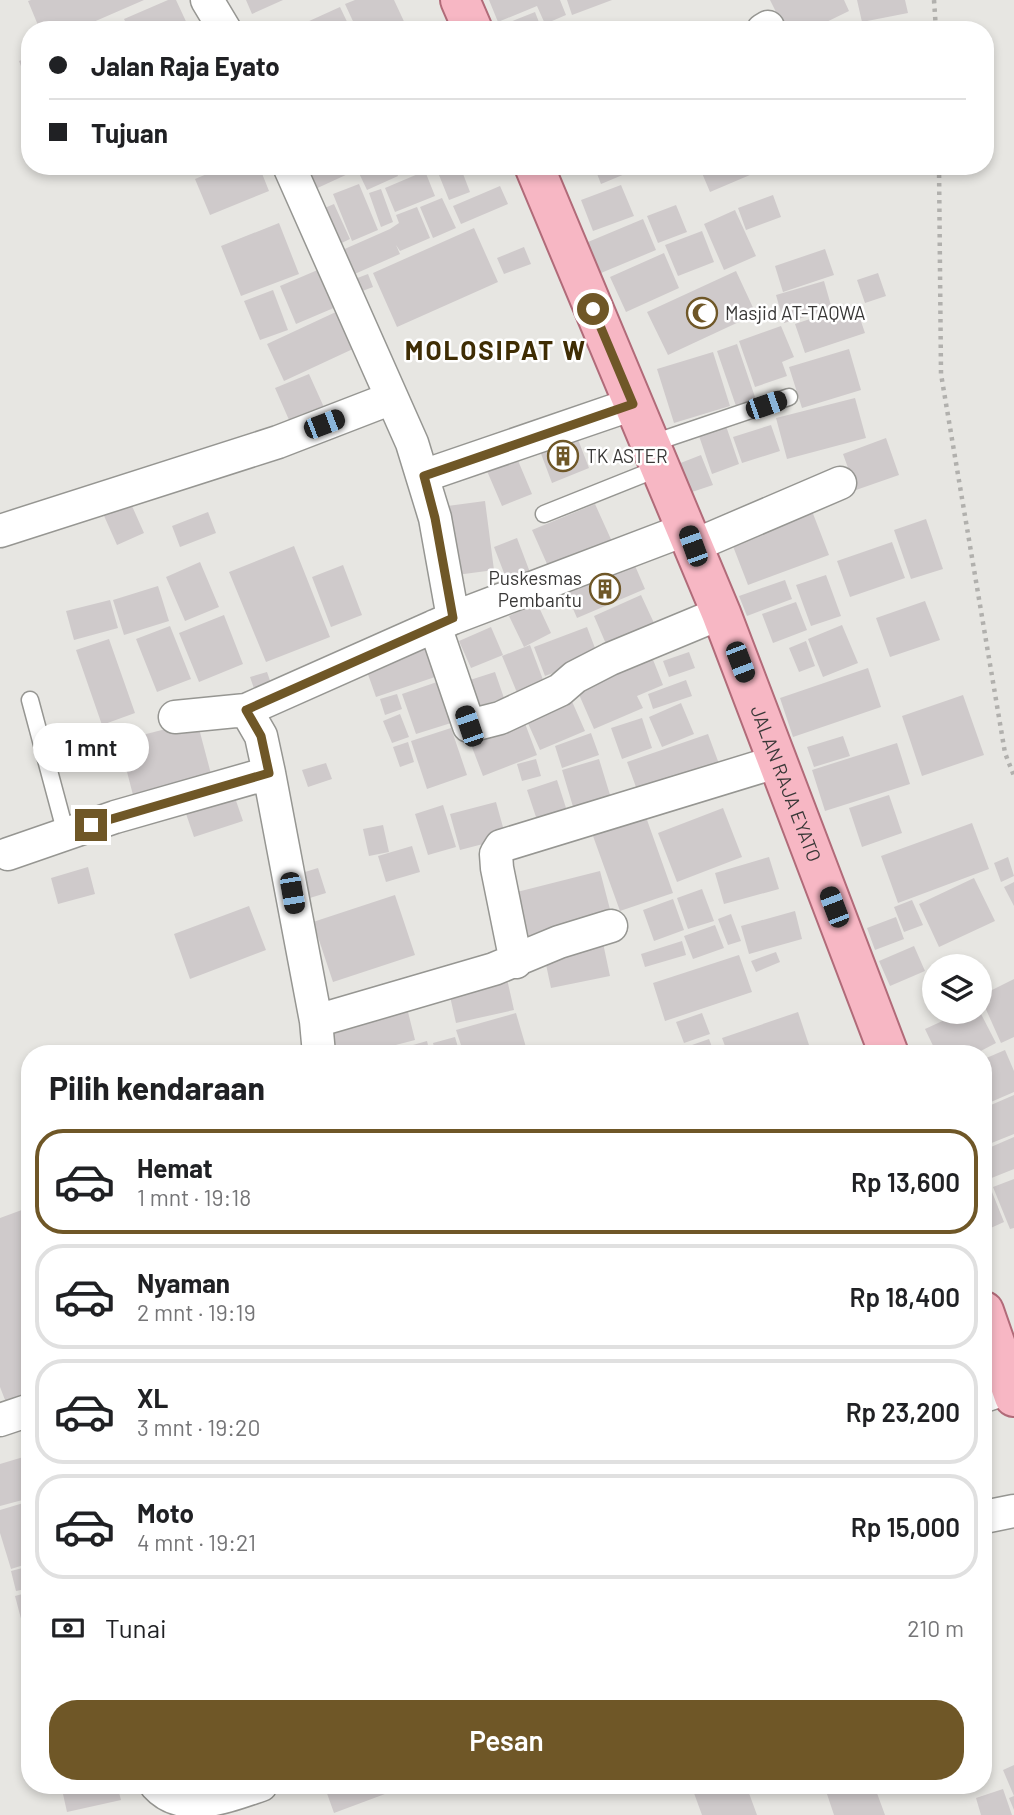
<!DOCTYPE html>
<html lang="id">
<head>
<meta charset="utf-8">
<style>
  :root { --surface:#fff; --page:#f6f6f6; --text:#202124; --muted:#757577; --line:#e0e0e0; --accent:#6f5727 }
  body { margin:0; font-family:Barlow,sans-serif; background:var(--page); color:var(--text); height:100vh; display:flex; flex-direction:column; font-size:26px; white-space:nowrap }
  * { box-sizing:border-box; margin:0 }
  p { font-size:23px; color:var(--muted) }
  .icon { flex:none; width:38px; height:38px; fill:none; stroke:currentColor; stroke-width:2; stroke-linecap:round; stroke-linejoin:round }
  .map { position:relative; flex:1; overflow:hidden }
  .panel { position:absolute; left:21px; top:1045px; width:971px; height:749px; display:flex; flex-direction:column; background:var(--surface); border-radius:28px; box-shadow:0 4px 10px #0003 }
  .panel>* { flex:none }
  .top-card { position:absolute; left:21px; top:21px; width:973px; height:154px; border-radius:28px; box-shadow:0 4px 10px #0003; display:grid; align-content:center; height:154px; padding:0 28px; background:var(--surface) }
  .fabs { position:absolute; left:922px; top:954px; display:grid; gap:14px }
  .fabs a { display:grid; place-items:center; width:70px; height:70px; border-radius:50%; background:var(--surface); box-shadow:0 4px 10px #0003; font-size:35px }
  .end { position:absolute; width:32px; height:32px; margin:-16px; border:9px solid #6f5727; background:#fff; box-shadow:0 0 0 4px #fff }
  .from { border-radius:50% }
  .bubble { position:absolute; height:49px; border-radius:24px; background:var(--surface); box-shadow:0 4px 10px #0003; font-size:23px; font-weight:600; line-height:49px; text-align:center }
  .car { position:absolute; width:21px; height:42px; margin:-21px -10px; border-radius:9px; box-shadow:0 0 5px 2px #0007; background:linear-gradient(#222 24%,#8ab4d8 0 40%,#222 0 76%,#8ab4d8 0 86%,#222 0) }
  .top-card b { display:flex; align-items:center; gap:24px; height:66px; font-size:26px }
  .top-card b+b { border-top:2px solid var(--line) }
  .top-card i { width:18px; height:18px; background:var(--text) }
  ul { padding:0; list-style:none }
  li { display:flex; align-items:center; gap:21px; height:105px; margin:0 14px 10px; padding:0 14px; border:4px solid var(--line); border-radius:28px }
  li div { flex:1 }
  li b { display:block; font-size:26px }
  li em { font-style:normal; font-weight:600 }
  li.current { border-color:var(--accent) }
  li>.icon { width:63px; height:63px; stroke-width:1.5 }
  h2 { padding:0 28px; font-size:32px; line-height:84px }
  .pay { display:flex; align-items:center; gap:18px; height:77px; padding:0 28px; font-size:26px }
  .pay p { margin-inline-start:auto }
  .primary-button { display:flex; gap:14px; margin-top:auto; padding:14px 28px }
  .primary-button a { flex:1; height:80px; border-radius:28px; background:var(--accent); color:#fff; font-size:28px; font-weight:600; line-height:80px; text-align:center }
  .map>svg:first-child { display:block }
  .building { fill:#cfcacb }
  .lines { fill:none; stroke-linecap:round; stroke-linejoin:round }
  .lane-casing { stroke:#969692; stroke-width:19 }
  .street-casing { stroke:#969692; stroke-width:35 }
  .primary-casing { stroke:#b16b79; stroke-width:42 }
  .path { stroke:#b1b0ad; stroke-width:4.5; stroke-dasharray:3.5 5; stroke-linecap:butt }
  .lane { stroke:#fff; stroke-width:16 }
  .street { stroke:#fff; stroke-width:32 }
  .primary { stroke:#f7b7c4; stroke-width:38 }
  .route { stroke:#6f5727; stroke-width:9 }
  .labels { text-anchor:middle; stroke-width:5; stroke-linejoin:round; paint-order:stroke }
  .poi-label { font-size:19px; fill:#393837; stroke:#fff; text-anchor:start }
  .street-label { font-size:19px; fill:#393837; stroke:#fff }
  .district-label { font-size:26px; font-weight:bold; letter-spacing:2px; fill:#3f2d04; stroke:#fff }
</style>
</head>
<body>
<div class="map">
<svg width="1014" height="1815" viewBox="0 0 1014 1815">
  <rect width="100%" height="100%" fill="#e7e6e2"/>
  <path class="building" d="M31,0H144L75,30H40L28,1Z
    M168,0H176L190,30H129L124,19Z
    M246,0H283L252,14Z
    M355,0H394L408,30H357L345,4Z
    M489,0H560L566,15L545,24L537,6L498,22Z
    M567,0H612L572,15Z
    M770,0H844L849,11L810,30H785Z
    M857,0H905L908,13L862,22Z
    M340,7L351,30H311L307,22Z
    M535,12L542,30H490Z
    M30,57V89L19,61Z
    M226,166H259L269,191L210,215L195,179Z
    M299,166H346L350,173L311,191Z
    M369,166H394L398,176L367,190L358,171Z
    M448,166H460L470,192L449,200L437,170Z
    M594,166H644L601,184Z
    M699,166H771L710,192Z
    M425,171L435,196L395,212L385,188Z
    M359,184L378,230L352,241L333,194Z
    M621,185L634,216L593,231L581,200Z
    M500,186L508,204L461,224L453,206Z
    M381,189L393,222L381,227L369,193Z
    M773,195L781,217L746,230L738,208Z
    M442,198L456,228L433,238L420,207Z
    M334,204L350,239L329,249L313,213Z
    M676,205L687,232L658,243L647,216Z
    M417,207L430,238L400,251L396,245L400,254L341,280L331,255L390,229L399,223L396,215Z
    M735,210L756,256L724,270L704,224Z
    M643,219L656,250L601,273L588,242Z
    M279,223L299,274L241,296L221,246Z
    M474,228L498,282L397,327L373,273Z
    M702,231L714,262L678,276L665,245Z
    M524,247L531,264L504,274L497,258Z
    M825,249L834,275L783,292L775,266Z
    M664,253L679,288L626,312L610,277Z
    M320,269L336,307L296,324L280,286Z
    M736,271L756,314L668,355L647,312Z
    M878,273L886,296L865,303L857,280Z
    M368,274L373,287L357,293L352,280Z
    M824,281L832,309L784,323L776,295Z
    M273,290L288,330L260,340L244,301Z
    M855,304L865,333L805,353L795,324Z
    M338,311L355,348L284,381L267,344Z
    M781,326L794,357L782,362L787,376L755,387L739,341Z
    M737,344L756,400L736,406L717,351Z
    M849,349L861,390L802,408L789,367Z
    M713,352L730,406L674,423L657,369Z
    M309,374L327,414L293,429L275,388Z
    M855,398L866,438L787,459L776,418Z
    M725,423L739,464L712,474L698,433Z
    M771,425L780,451L742,463L733,437Z
    M574,429L589,468L552,483L537,443Z
    M886,438L899,475L856,490L843,454Z
    M514,451L532,494L502,506L484,464Z
    M701,455L713,485L689,493L678,464Z
    M128,497L144,533L117,545L101,509Z
    M485,501L494,570L449,576L440,507Z
    M595,504L614,546L551,573L532,530Z
    M812,511L829,555L748,585L731,541Z
    M208,512L216,533L180,547L172,526Z
    M926,519L943,569L911,579L894,530Z
    M517,538L534,583L511,591L494,547Z
    M892,542L905,578L850,597L837,561Z
    M294,546L330,637L266,662L229,572Z
    M633,561L645,589L577,618L565,590Z
    M200,562L219,607L185,621L166,577Z
    M343,565L362,615L331,627L312,577Z
    M826,575L841,616L811,626L796,585Z
    M785,580L792,599L747,616L739,596Z
    M158,586L169,621L124,635L113,600Z
    M641,595L654,623L606,644L594,616Z
    M110,600L118,628L74,640L66,611Z
    M925,601L940,640L890,657L876,618Z
    M796,602L807,630L773,643L762,614Z
    M537,603L551,633L524,647L509,616Z
    M224,615L243,664L199,682L179,633Z
    M842,625L858,663L823,677L808,639Z
    M170,626L191,679L157,692L136,639Z
    M491,627L503,655L471,668L459,641Z
    M587,627L598,656L545,676L534,647Z
    M109,639L135,713L102,725L76,650Z
    M806,641L815,666L799,672L789,648Z
    M423,643L435,677L376,697L364,663Z
    M530,645L545,685L518,695L502,656Z
    M650,652L663,685L637,696L643,708L594,729L574,683Z
    M689,652L695,668L669,677L663,661Z
    M868,668L881,707L793,737L780,698Z
    M267,672L274,692L257,697L250,677Z
    M495,672L504,698L479,706L470,680Z
    M686,680L692,696L653,709L648,694Z
    M437,682L451,723L416,734L402,694Z
    M567,690L585,731L540,750L522,710Z
    M397,694L402,709L385,715L380,699Z
    M963,695L984,755L922,776L902,716Z
    M681,703L694,734L662,747L649,717Z
    M521,713L537,755L483,776L467,734Z
    M400,714L409,737L392,743L383,721Z
    M642,718L652,748L622,759L611,728Z
    M197,721L211,774L133,795L119,741Z
    M451,728L467,775L427,789L411,741Z
    M591,733L599,755L562,768L555,746Z
    M708,734L722,772L641,801L627,762Z
    M843,736L850,756L814,767L807,747Z
    M408,742L414,762L400,767L393,747Z
    M897,743L910,784L825,811L812,770Z
    M536,759L541,776L522,781L517,764Z
    M599,759L614,808L577,820L562,770Z
    M326,763L332,779L308,787L302,770Z
    M557,780L567,811L537,820L527,790Z
    M232,789L243,821L194,837L183,805Z
    M889,795L902,833L862,847L849,808Z
    M496,802L506,838L460,850L450,814Z
    M443,805L456,847L428,855L415,814Z
    M723,808L742,857L677,882L658,833Z
    M646,817L673,893L620,911L593,836Z
    M972,823L989,869L898,903L881,856Z
    M383,825L389,852L369,856L363,829Z
    M412,846L420,872L386,882L378,856Z
    M769,857L779,889L724,904L715,873Z
    M1008,857L1014,876L1001,882L994,863Z
    M88,867L95,894L58,904L51,878Z
    M318,868L326,893L300,901L292,876Z
    M600,871L612,917L529,938L517,892Z
    M974,878L995,921L939,947L919,904Z
    M1014,882V906L1004,887Z
    M702,889L714,921L688,929L677,898Z
    M395,895L415,955L333,982L313,922Z
    M673,899L684,930L654,941L643,910Z
    M912,900L923,925L904,932L894,907Z
    M249,906L266,950L190,979L174,934Z
    M795,911L802,939L749,954L741,926Z
    M731,914L741,941L728,945L718,919Z
    M896,917L904,939L875,950L867,928Z
    M715,925L724,948L693,959L684,936Z
    M682,941L686,955L645,967L641,954Z
    M603,943L610,976L551,988L544,955Z
    M914,946L925,971L890,986L879,961Z
    M776,952L780,962L756,972L751,961Z
    M739,955L752,992L665,1021L653,983Z
    M505,970L514,1010L456,1023L447,983Z
    M1014,979V1037L1001,1043L980,996Z
    M406,1004L415,1040L361,1054H326L319,1026Z
    M798,1012L812,1054H728L722,1038Z
    M962,1012H980L996,1043L975,1054H937L925,1029Z
    M516,1013L528,1054H464L456,1030Z
    M702,1013L710,1034L684,1043L676,1022Z
    M455,1037L460,1054H436L433,1043Z
    M709,1039L714,1052L676,1054L675,1051Z
    M427,1041L430,1054H385V1053Z
    M1005,1050L1014,1071V1092L984,1105V1059Z
    M1014,1095V1134L984,1146V1108Z
    M1014,1137V1169L984,1181V1150Z
    M1014,1179V1228L1010,1229L993,1187Z
    M992,1192L1004,1222L984,1231V1196Z
    M30,1207V1396L7,1405L0,1387V1218Z
    M30,1455V1498L0,1506V1464Z
    M30,1501V1563L11,1569L0,1533V1510Z
    M30,1566V1588L16,1591L11,1571Z
    M30,1592V1629L24,1630L15,1596Z
    M30,1635V1664H29L21,1638Z
    M1014,1765V1810L1009,1798L1014,1796L1003,1770Z
    M61,1785H117L121,1800L67,1812Z
    M324,1785H409L334,1813Z
    M691,1785H746L757,1815H702Z
    M824,1785H874L885,1815H834Z
    M1003,1789L1012,1815H981L976,1798Z"/>
  <g class="lines">
    <g class="lane-casing">
      <path id="lane" d="M650,444L789,397
        M544,514L659,468
        M30,700L66,834"/>
    </g>
    <g class="street-casing">
      <path id="street" d="M207,0L225,30
        M763,30L768,27
        M289,166L412,443L435,518L453,618
        M423,476L633,404
        M0,531L278,442L392,398
        M693,546L840,483
        M435,626L469,726L500,718L560,690L575,677L610,659L721,613
        M246,710L261,736L269,773L316,1021L319,1054
        M175,717L246,710L453,618L687,529
        M8,854L115,817L269,773
        M516,962L497,868L496,854L501,846L779,761
        M316,1021L494,969L559,942L611,926
        M984,1396L1011,1387
        M0,1420L30,1410
        M984,1517L1014,1511
        M156,1785C183,1815 228,1796 261,1785"/>
    </g>
    <g class="primary-casing">
      <g id="primary">
        <path d="M460,0L473,30"/>
        <path id="s1" d="M534,166L721,613L889,1054"/>
        <path d="M984,1311L1014,1397"/>
      </g>
    </g>
    <path class="path" d="M934,0L936,30
      M939,166L941,374L1005,753L1014,776"/>
    <use href="#lane" class="lane"/>
    <use href="#street" class="street"/>
    <use href="#primary" class="primary"/>
  </g>
  <g class="lines">
    <path class="route" d="M91,825L269,773L261,736L246,710L453,618L435,518L424,476L633,404L593,309"/>
  </g>
  <defs>
    <g id="mosque-ring" transform="scale(1.575)"><circle r="9.5" fill="#fff" stroke="#6f5727" stroke-width="1.5"/><path d="M3.5-4.9A6 6 0 1 0 3.5 4.9A5 5 0 1 1 3.5-4.9Z" fill="#6f5727"/></g>
    <g id="building-ring" transform="scale(1.575)"><circle r="9.5" fill="#fff" stroke="#6f5727" stroke-width="1.5"/><path d="M-4-6H4V6H1V3H-1V6H-4ZM-2.5-4.3h1.7v1.8h-1.7ZM.8-4.3h1.7v1.8H.8ZM-2.5-1h1.7V.8h-1.7ZM.8-1h1.7V.8H.8Z" fill="#6f5727"/></g>
  </defs>
  <g fill-rule="evenodd">
    <use href="#mosque-ring" x="702" y="313"/>
    <use href="#building-ring" x="563" y="456"/>
    <use href="#building-ring" x="605" y="589"/>
  </g>
  <g class="labels">
    <g class="poi-label">
      <text x="725" y="320">Masjid AT-TAQWA</text>
      <text x="586" y="463">TK ASTER</text>
      <text x="582" y="585" text-anchor="end">Puskesmas<tspan x="582" dy="22">Pembantu</tspan></text>
    </g>
    <g class="street-label">
      <text dy="7" stroke="none"><textPath href="#s1" startOffset="667">JALAN RAJA EYATO</textPath></text>
    </g>
    <g class="district-label">
      <text x="496" y="360">MOLOSIPAT W</text>
    </g>
  </g>
</svg>
<div class="fabs">
<a><svg class="icon" aria-label="layers" viewBox="0 0 24 24"><path d="M12 4l9 5-9 5-9-5zM3 14l9 5 9-5"/></svg></a>
</div>
<i class="end from" style="left:593px;top:309px"></i>
<i class="end" style="left:91px;top:825px"></i>
<div class="bubble" style="left:33px;top:723px;width:116px">1 mnt</div>
<i class="car" style="left:766px;top:405px;rotate:71deg"></i>
<i class="car" style="left:324px;top:424px;rotate:69deg"></i>
<i class="car" style="left:693px;top:546px;rotate:340deg"></i>
<i class="car" style="left:740px;top:662px;rotate:159deg"></i>
<i class="car" style="left:469px;top:726px;rotate:341deg"></i>
<i class="car" style="left:292px;top:893px;rotate:170deg"></i>
<i class="car" style="left:834px;top:907px;rotate:339deg"></i>
<div class="top-card">
<b><i class="from"></i>Jalan Raja Eyato</b>
<b><i></i>Tujuan</b>
</div>
<section class="panel">
<h2>Pilih kendaraan</h2>
<ul>
<li class="current"><svg class="icon" aria-label="car" viewBox="0 0 24 24"><path d="M5 17H2v-5l4-1 3-4h7l3 4 3 1v5h-3M9 17h6M6 11h13"/><circle cx="7" cy="17" r="2"/><circle cx="17" cy="17" r="2"/></svg><div><b>Hemat</b><p>1 mnt · 19:18</p></div><em>Rp 13,600</em></li>
<li><svg class="icon" aria-label="car" viewBox="0 0 24 24"><path d="M5 17H2v-5l4-1 3-4h7l3 4 3 1v5h-3M9 17h6M6 11h13"/><circle cx="7" cy="17" r="2"/><circle cx="17" cy="17" r="2"/></svg><div><b>Nyaman</b><p>2 mnt · 19:19</p></div><em>Rp 18,400</em></li>
<li><svg class="icon" aria-label="car" viewBox="0 0 24 24"><path d="M5 17H2v-5l4-1 3-4h7l3 4 3 1v5h-3M9 17h6M6 11h13"/><circle cx="7" cy="17" r="2"/><circle cx="17" cy="17" r="2"/></svg><div><b>XL</b><p>3 mnt · 19:20</p></div><em>Rp 23,200</em></li>
<li><svg class="icon" aria-label="car" viewBox="0 0 24 24"><path d="M5 17H2v-5l4-1 3-4h7l3 4 3 1v5h-3M9 17h6M6 11h13"/><circle cx="7" cy="17" r="2"/><circle cx="17" cy="17" r="2"/></svg><div><b>Moto</b><p>4 mnt · 19:21</p></div><em>Rp 15,000</em></li>
</ul>
<div class="pay"><svg class="icon" aria-label="cash" viewBox="0 0 24 24"><path d="M3 7h18v10H3z"/><circle cx="12" cy="12" r="2"/></svg>Tunai<p>210 m</p></div>
<div class="primary-button"><a>Pesan</a></div>
</section>
</div>
</body>
</html>
